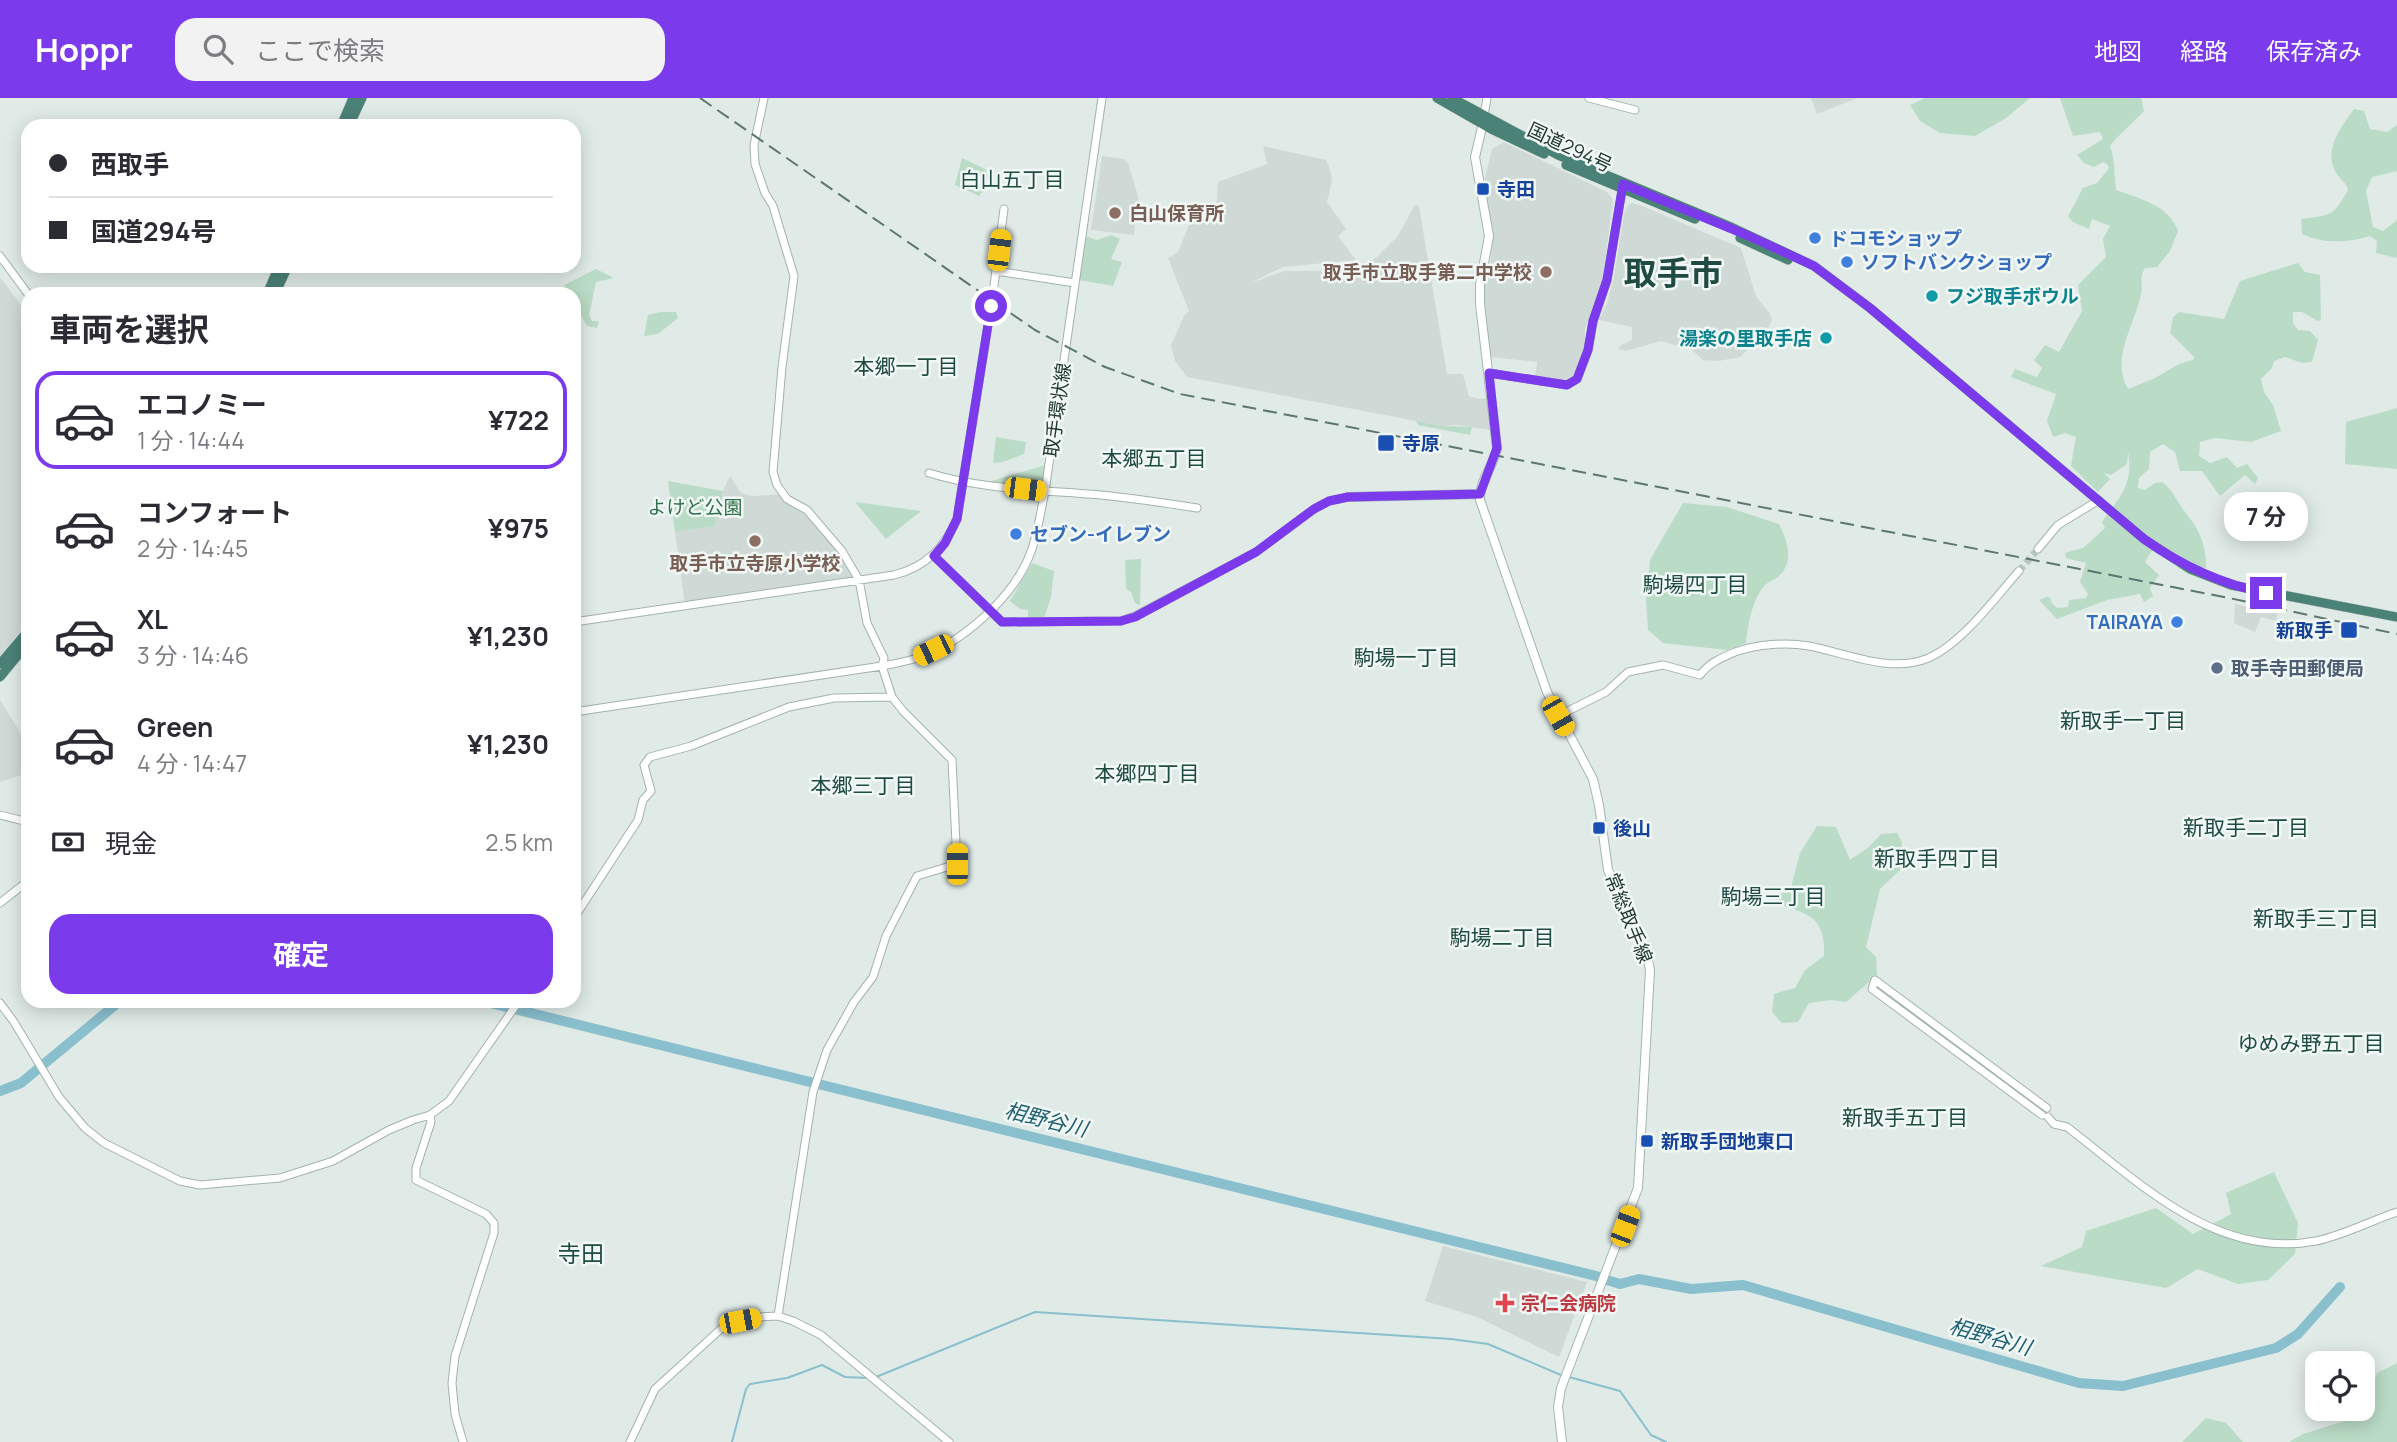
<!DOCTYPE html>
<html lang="ja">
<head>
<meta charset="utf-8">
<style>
  :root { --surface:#fff; --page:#f2f2f3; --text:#2b2b33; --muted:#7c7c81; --line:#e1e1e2; --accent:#7c3aed }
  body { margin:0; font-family:Manrope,"Noto Sans JP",sans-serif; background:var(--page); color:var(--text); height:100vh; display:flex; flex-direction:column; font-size:26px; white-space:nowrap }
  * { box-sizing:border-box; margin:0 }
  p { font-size:23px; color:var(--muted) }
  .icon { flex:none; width:38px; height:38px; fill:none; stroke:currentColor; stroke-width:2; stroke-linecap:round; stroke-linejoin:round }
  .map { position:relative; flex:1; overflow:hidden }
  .sheet { position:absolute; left:21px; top:189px; width:560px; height:721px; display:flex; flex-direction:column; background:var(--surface); border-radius:21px; box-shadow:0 4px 18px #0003 }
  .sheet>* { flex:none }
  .guide { position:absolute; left:21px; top:21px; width:560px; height:154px; border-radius:21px; box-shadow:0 4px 18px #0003; display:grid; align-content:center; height:154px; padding:0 28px; background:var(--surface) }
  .tools { position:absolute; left:2305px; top:1253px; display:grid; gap:14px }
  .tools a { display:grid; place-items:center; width:70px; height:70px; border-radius:14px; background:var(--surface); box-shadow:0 4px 18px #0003; font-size:35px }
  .end { position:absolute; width:32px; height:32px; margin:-16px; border:9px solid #7c3aed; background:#fff; box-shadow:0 0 0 4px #fff }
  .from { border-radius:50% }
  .bubble { position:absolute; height:49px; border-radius:21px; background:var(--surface); box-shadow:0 4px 18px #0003; font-size:23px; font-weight:700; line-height:49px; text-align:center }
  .car { position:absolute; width:21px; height:42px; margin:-21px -10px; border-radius:9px; box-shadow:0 0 5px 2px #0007; background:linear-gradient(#f5c518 24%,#345 0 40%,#f5c518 0 76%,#345 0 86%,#f5c518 0) }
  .guide b { display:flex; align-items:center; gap:24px; height:66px; font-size:26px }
  .guide b+b { border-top:2px solid var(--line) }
  .guide i { width:18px; height:18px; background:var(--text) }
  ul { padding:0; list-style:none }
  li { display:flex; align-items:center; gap:21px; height:98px; margin:0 14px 10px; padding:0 14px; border:4px solid transparent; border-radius:21px }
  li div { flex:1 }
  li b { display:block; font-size:26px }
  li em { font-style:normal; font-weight:700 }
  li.active { border-color:var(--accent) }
  li>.icon { width:63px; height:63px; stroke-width:1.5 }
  h2 { padding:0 28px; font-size:32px; line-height:84px }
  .pay { display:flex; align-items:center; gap:18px; height:77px; padding:0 28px; font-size:26px }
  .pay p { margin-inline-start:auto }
  .action { display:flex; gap:14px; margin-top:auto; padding:14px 28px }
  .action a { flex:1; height:80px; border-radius:21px; background:var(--accent); color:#fff; font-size:28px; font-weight:700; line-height:80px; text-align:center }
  header { display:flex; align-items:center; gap:42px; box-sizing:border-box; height:98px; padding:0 35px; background:var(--accent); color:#fff }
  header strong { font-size:33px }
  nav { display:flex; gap:38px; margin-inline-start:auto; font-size:24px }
  .search { width:490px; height:63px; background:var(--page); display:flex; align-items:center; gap:18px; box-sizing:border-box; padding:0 24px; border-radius:21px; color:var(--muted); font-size:26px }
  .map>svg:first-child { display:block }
  .built { fill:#cfdad6 }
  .green { fill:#badbc5 }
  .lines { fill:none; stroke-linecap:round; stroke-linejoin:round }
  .stream { stroke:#8abfce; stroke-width:2 }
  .river { stroke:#8abfce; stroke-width:10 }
  .tertiary-tunnel { stroke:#bac8c3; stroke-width:7; stroke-dasharray:7 3.5; stroke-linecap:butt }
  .tertiary-casing { stroke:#a3b2ae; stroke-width:9 }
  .secondary-casing { stroke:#a0b6af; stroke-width:10 }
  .trunk-casing { stroke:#c1c8c6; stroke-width:10 }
  .tertiary { stroke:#fff; stroke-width:7 }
  .secondary { stroke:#fff; stroke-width:8 }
  .trunk { stroke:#4b8278; stroke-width:9 }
  .rail { stroke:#5c7671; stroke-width:2; stroke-dasharray:14 7; stroke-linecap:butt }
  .route { stroke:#7c3aed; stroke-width:9 }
  .transit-dot { fill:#1a4fb4; stroke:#f1f7f4; stroke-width:2.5 }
  .education-dot { fill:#8d6e63; stroke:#f1f7f4; stroke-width:2.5 }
  .shop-dot { fill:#3f7fe0; stroke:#f1f7f4; stroke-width:2.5 }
  .culture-dot { fill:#0f9aa8; stroke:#f1f7f4; stroke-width:2.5 }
  .service-dot { fill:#5c6f8a; stroke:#f1f7f4; stroke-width:2.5 }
  .health-dot { fill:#e0444e; stroke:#f1f7f4; stroke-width:2.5 }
  .labels { text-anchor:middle; stroke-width:5; stroke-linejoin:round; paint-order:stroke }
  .street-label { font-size:19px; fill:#223a35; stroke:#f1f7f4 }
  .transit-label { font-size:19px; font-weight:bold; fill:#164399; stroke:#f1f7f4; text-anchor:start }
  .education-label { font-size:19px; font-weight:bold; fill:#785e54; stroke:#f1f7f4; text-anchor:start }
  .shop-label { font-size:19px; font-weight:bold; fill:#366cbe; stroke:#f1f7f4; text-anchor:start }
  .culture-label { font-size:19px; font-weight:bold; fill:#0d838f; stroke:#f1f7f4; text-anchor:start }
  .park-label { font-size:19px; fill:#2e6f4b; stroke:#f1f7f4 }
  .service-label { font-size:19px; font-weight:bold; fill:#4e5e75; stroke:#f1f7f4; text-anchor:start }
  .health-label { font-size:19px; font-weight:bold; fill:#be3a42; stroke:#f1f7f4; text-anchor:start }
  .neighbourhood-label { font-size:21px; fill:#1f4b43; stroke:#f1f7f4 }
  .water-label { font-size:21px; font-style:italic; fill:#1f6073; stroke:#f1f7f4 }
  .quarter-label { font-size:23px; fill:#1f4b43; stroke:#f1f7f4 }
  .town-label { font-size:33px; font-weight:bold; fill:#1f4b43; stroke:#f1f7f4 }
</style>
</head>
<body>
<header>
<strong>Hoppr</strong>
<div class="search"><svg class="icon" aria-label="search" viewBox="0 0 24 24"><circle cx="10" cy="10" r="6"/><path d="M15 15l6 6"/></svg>ここで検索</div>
<nav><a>地図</a><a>経路</a><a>保存済み</a></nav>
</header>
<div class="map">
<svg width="2397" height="1344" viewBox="0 0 2397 1344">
  <rect width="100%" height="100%" fill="#e0ebe7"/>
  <path class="built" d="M1811,0H1858L1817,16Z
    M1504,44L1607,94L1613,101L1602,188L1585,231V253L1575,278L1563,285L1535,280L1537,264L1490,259L1483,186L1491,163L1492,136L1483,88L1492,51Z
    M1263,48L1326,62L1330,71L1332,83L1327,104L1346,131L1338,138L1356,162L1283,169L1248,186L1284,173H1351L1377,159L1397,139L1415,107L1419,108L1447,276H1463L1469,298L1478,301L1488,300L1490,332L1458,327L1442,328L1187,279L1175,263L1171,247L1184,218L1189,213L1168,160L1178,154L1191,122L1216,114L1218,84L1267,66Z
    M1102,58L1124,61L1128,65L1138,98L1134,137L1091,132Z
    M1632,105L1640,107L1741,150L1756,198L1770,216L1772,222L1767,232L1740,259L1718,263L1703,262L1692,252L1661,243L1626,253L1618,251L1621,247L1632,242V229L1599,222L1597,220L1601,218L1607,205L1614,179L1624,116L1628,107Z
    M0,179L28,216V524L0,558Z
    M730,378L741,395L753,398L784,396L807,412L859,482L685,507L675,434L715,428L723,393Z
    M2235,506L2278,515L2276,523L2261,519L2255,534L2234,525Z
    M0,602L28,647V675L0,684Z
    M1443,1148L1587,1184L1559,1259L1477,1219L1425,1203Z"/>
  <path class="green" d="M1925,0H2030L2006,20L1975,38L1940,35L1920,23L1910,7Z
    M2060,0H2141L2144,13C2133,25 2120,35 2110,48C2115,61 2114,77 2116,92C2140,101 2169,107 2178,133L2170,153L2157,169L2145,170C2139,179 2143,185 2141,196C2135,227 2110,260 2128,291L2155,280L2179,266L2193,262L2194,259L2170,235L2173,219L2179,214L2224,221L2240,183L2298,165L2305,174L2320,177L2321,222L2318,223L2302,214H2293V225L2298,232L2310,233L2318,242L2312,264L2302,265L2285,259L2274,263L2272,270L2261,281L2264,294L2273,307L2281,333L2251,344L2215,340L2200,344L2199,358L2210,365L2227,359L2237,370L2247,366L2258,380L2255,386L2245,377L2220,398L2202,373H2180L2175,354L2163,346L2150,354L2149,371L2139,380L2138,390L2145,392L2155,385L2162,384C2173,392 2175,400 2182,410C2198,430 2206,443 2206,470L2192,468L2159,448L2150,455L2145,464L2159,477L2150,490L2153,498L2144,504L2140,496L2107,502L2057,521L2039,502L2047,499L2051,500V504L2057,510L2068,509L2069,502L2086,500L2088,496L2080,484L2086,465L2066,460L2065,455L2083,450L2105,430L2102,424C2120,399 2134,386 2128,354L2127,366L2111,377L2104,375L2110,381L2098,394L2071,368L2076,339L2065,335L2053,339L2047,323L2056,296L2011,279L2015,271L2037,279L2042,270L2034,262L2045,247L2059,254L2082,213L2078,187L2106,159L2103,141L2110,128L2092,121L2089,131L2073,124L2068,118L2083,90L2097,85L2109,70L2107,66L2103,64L2094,69L2084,65L2077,57L2103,41L2100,34L2073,38Z
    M2354,11L2364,13L2370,31L2387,34L2397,27V73L2372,79L2366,93L2373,129L2383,133L2397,122V160L2376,155L2377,143L2370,138C2348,145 2323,146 2302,136L2301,121C2331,117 2333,119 2348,92C2346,83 2339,81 2335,73C2324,51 2341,29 2354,11Z
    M962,60L985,71L991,83L979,98L955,87Z
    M1111,137L1120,141L1111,161L1122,164L1113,188L1079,182L1085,138L1097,142Z
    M1664,167H1680V181L1663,180Z
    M596,171L614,180L596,184L589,217L592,223H599L597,230L587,228L574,204V196H570L564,187Z
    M660,214H676L678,220L658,236L644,238L648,217Z
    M2397,310V371L2345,366L2346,324Z
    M1416,323L1442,328L1472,329L1470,337L1418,327Z
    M996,339L1026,344L1024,356L1003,364L993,365Z
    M1049,366L1045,393L985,385Z
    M668,383L723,393L715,428L675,434Z
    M855,404L921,413L886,441Z
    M1683,405L1727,409L1779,426C1787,442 1795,463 1779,478C1775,482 1769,483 1765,487C1752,502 1748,526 1746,545L1727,552L1663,545L1648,532L1646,501L1650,462Z
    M1141,461L1140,507L1135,505L1131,494L1126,491L1125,462Z
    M1032,465L1054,473L1051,499L1044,520L1028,522V512L1020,511L1010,503Z
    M1817,728L1836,729L1850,762L1869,749L1881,736L1897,735L1902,744L1900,772L1880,791L1866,849L1876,859L1877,877L1846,904L1831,902L1809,905L1798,924L1782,925L1772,914L1774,896L1795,890L1805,872L1824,858C1826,819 1808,815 1775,805L1777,796L1790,793L1800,755Z
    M2274,1074L2298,1125L2295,1156L2268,1182L2238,1186L2198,1171L2166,1190L2041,1168L2082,1149L2086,1133L2156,1110L2193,1136L2231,1116L2226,1095Z
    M2397,1265V1344H2289L2303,1336L2364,1317L2377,1275Z
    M2206,1320L2226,1325L2243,1344H2182Z"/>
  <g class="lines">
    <path class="stream" d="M876,1279L1035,1214L1451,1241L1488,1246L1561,1277
      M1569,1279L1620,1293L1651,1337L1666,1344
      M732,1344L746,1291L750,1286L787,1280L822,1267L845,1279L867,1280"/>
    <path class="river" d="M482,903L1600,1179
      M0,993L21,985L120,903
      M1607,1182L1620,1186L1639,1181L1691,1191L1743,1187L2079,1285L2123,1288L2276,1250L2298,1236L2340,1189"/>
    <path class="tertiary-tunnel" d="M2019,473L2038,451"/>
    <g class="tertiary-casing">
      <path id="tertiary" d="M1589,0L1635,12
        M1484,18L1487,0
        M0,158L28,196
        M996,173L1075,185
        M993,195L1004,111
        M1489,275L1567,287L1577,281L1588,252L1593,223L1607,182L1623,86
        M929,375C983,392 1044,392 1100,397C1133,400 1165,405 1197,410
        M2038,451L2058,427L2099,402
        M934,458L1002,524L1121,523L1135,518L1256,454L1314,411L1329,403L1348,399
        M574,524L894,477C926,469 944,450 957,421L991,208
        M574,614L882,568C893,566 904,564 914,561C961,547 1016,498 1032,451C1038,433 1041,412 1045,393L1102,0
        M1558,618L1606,594L1628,574L1663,567L1700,577C1709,565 1721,560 1735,554C1758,546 1786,544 1809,548C1846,555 1889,575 1926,561C1961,547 1994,501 2019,473
        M0,717L28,724
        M0,805L28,783
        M574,820L638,722L643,702L651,693L644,667L650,659L691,648L789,609L834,600L892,599L882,568L884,560L867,525L859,482L842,453L807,412L787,401L777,387L773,374L782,269L794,178L773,108L765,95L755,66L754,47L764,0
        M0,905L14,924L59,999L85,1030L104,1045L180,1083L200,1087L280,1080L333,1063L389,1032L413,1022L430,1017L449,1003L519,903
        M430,1017L431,1024L416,1070V1082L486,1116L494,1125V1135L455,1258L452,1285L455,1316L463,1344
        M2042,1017L1872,891L1875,882L2047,1010
        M2048,1019L2054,1026L2067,1029C2140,1085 2216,1162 2316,1143C2344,1137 2370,1123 2397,1114
        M778,1218L813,994L827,952L854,904L873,879L886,838L917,778L957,766L952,662L903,613L892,599
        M630,1344L655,1291L723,1229L759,1219L778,1218L793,1223L821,1237L949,1344"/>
    </g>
    <g class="secondary-casing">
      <path id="secondary" d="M1484,21L1475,59L1489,138L1480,187V206L1497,350C1494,368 1479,383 1480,402L1547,594L1593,681L1599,707L1608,772L1646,853L1650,872L1638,1090L1561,1290L1558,1309L1562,1344
        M1348,399L1480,396"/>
    </g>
    <g class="trunk-casing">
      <path id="trunk" d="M1437,0L1493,32L1544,56
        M1452,0L1558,57L1731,129L1814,168L1870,210L2144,441L2190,471L2231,487L2397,519
        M341,28L353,0
        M349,28L362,0
        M1566,67L1695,121
        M1740,140L1788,162
        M267,196L279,168
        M275,196L288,168
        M0,566L28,533
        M0,579L28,545"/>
    </g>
    <use href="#tertiary" class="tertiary"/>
    <use href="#secondary" class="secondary"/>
    <use href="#trunk" class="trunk"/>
    <path class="rail" d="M700,0L1035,232L1105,269L1180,296L2229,500L2397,536"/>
  </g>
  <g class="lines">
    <path class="route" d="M991,208L957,421L945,445L934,458L1002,524L1121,523L1135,519L1256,454L1314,411L1329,403L1348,399L1480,396L1497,350L1489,275L1567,287L1577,281L1588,252L1593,223L1607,182L1623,86L1749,138L1814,168L1870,210L2144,441C2182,468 2220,486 2266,495"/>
  </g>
  <g class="transit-dot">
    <rect x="1476" y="84" width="14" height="14" rx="3.5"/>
    <rect x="1377" y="336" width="18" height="18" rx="3.5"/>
    <rect x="2340" y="523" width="18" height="18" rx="3.5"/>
    <rect x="1592" y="723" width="14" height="14" rx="3.5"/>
    <rect x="1640" y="1036" width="14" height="14" rx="3.5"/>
  </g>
  <g class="education-dot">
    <circle cx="1115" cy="115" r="7"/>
    <circle cx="1546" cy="174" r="7"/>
    <circle cx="755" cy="443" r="7"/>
  </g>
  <g class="shop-dot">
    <circle cx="1815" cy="140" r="7"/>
    <circle cx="1847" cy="164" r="7"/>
    <circle cx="1016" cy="436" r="7"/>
    <circle cx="2177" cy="524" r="7"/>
  </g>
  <g class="culture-dot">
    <circle cx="1932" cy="198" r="7"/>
    <circle cx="1826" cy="240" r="7"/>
  </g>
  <circle class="service-dot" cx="2217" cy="570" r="7"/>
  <path class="health-dot" d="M1501.5 1194.5h7v7h7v7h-7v7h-7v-7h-7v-7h7z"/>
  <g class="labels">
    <g class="street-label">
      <text transform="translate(1570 49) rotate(25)" y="7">国道294号</text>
      <text transform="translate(1057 312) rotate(-82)" y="7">取手環状線</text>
      <text transform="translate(1629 820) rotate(68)" y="7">常総取手線</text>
    </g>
    <g class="transit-label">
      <text x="1497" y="98">寺田</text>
      <text x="1402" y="352">寺原</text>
      <text x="2333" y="539" text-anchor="end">新取手</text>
      <text x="1613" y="737">後山</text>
      <text x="1661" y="1050">新取手団地東口</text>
    </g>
    <g class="education-label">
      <text x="1129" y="122">白山保育所</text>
      <text x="1532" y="181" text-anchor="end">取手市立取手第二中学校</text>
      <text x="755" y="472" text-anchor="middle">取手市立寺原小学校</text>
    </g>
    <g class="shop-label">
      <text x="1829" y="147">ドコモショップ</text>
      <text x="1861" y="171">ソフトバンクショップ</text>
      <text x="1030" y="443">セブン-イレブン</text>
      <text x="2163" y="531" text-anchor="end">TAIRAYA</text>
    </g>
    <g class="culture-label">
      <text x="1946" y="205">フジ取手ボウル</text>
      <text x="1812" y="247" text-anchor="end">湯楽の里取手店</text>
    </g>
    <g class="park-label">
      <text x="695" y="416">よけど公園</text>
    </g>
    <g class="service-label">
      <text x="2231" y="577">取手寺田郵便局</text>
    </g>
    <g class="health-label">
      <text x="1521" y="1212">宗仁会病院</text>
    </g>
    <g class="neighbourhood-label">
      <text x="1012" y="89">白山五丁目</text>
      <text x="906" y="276">本郷一丁目</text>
      <text x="1154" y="368">本郷五丁目</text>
      <text x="1695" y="494">駒場四丁目</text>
      <text x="1406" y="567">駒場一丁目</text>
      <text x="2123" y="630">新取手一丁目</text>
      <text x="1147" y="683">本郷四丁目</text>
      <text x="863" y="695">本郷三丁目</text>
      <text x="2246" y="737">新取手二丁目</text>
      <text x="1937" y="768">新取手四丁目</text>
      <text x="1773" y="806">駒場三丁目</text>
      <text x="2316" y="828">新取手三丁目</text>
      <text x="1502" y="847">駒場二丁目</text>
      <text x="2311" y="953">ゆめみ野五丁目</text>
      <text x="1905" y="1027">新取手五丁目</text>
    </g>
    <g class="water-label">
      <text transform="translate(1046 1022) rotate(14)" y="7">相野谷川</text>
      <text transform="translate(1990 1239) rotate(16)" y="7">相野谷川</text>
    </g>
    <g class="quarter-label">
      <text x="581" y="1164">寺田</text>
    </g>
    <g class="town-label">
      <text x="1673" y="187">取手市</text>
    </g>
  </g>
</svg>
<div class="tools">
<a><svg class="icon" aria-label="locate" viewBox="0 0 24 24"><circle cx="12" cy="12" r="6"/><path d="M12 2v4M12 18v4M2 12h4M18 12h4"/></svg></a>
</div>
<i class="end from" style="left:991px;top:208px"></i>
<i class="end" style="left:2266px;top:495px"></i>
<div class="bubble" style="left:2224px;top:394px;width:84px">7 分</div>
<i class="car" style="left:999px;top:152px;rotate:7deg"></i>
<i class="car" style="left:1025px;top:391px;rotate:97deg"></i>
<i class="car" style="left:933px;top:552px;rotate:244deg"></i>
<i class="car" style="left:1558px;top:618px;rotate:150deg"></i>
<i class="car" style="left:957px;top:766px;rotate:0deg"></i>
<i class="car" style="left:1625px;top:1128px;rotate:21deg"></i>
<i class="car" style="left:740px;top:1223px;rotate:79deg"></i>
<div class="guide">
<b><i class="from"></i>西取手</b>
<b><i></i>国道294号</b>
</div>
<section class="sheet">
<h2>車両を選択</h2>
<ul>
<li class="active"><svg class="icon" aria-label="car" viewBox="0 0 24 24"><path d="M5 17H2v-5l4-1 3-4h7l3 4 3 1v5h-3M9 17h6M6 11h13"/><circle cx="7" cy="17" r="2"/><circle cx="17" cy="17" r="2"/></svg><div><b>エコノミー</b><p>1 分 · 14:44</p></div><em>¥722</em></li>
<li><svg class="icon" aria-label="car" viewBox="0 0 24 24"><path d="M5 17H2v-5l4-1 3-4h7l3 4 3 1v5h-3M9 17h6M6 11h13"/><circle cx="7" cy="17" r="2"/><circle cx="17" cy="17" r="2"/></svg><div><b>コンフォート</b><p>2 分 · 14:45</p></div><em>¥975</em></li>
<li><svg class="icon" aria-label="car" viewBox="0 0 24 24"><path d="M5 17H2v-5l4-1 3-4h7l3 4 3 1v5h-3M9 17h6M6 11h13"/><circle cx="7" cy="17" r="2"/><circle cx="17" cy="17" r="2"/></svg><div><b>XL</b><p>3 分 · 14:46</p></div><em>¥1,230</em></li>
<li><svg class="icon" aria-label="car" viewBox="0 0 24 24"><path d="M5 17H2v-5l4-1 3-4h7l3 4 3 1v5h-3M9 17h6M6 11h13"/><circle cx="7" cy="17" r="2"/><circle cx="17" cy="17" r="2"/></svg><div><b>Green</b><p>4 分 · 14:47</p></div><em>¥1,230</em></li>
</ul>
<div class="pay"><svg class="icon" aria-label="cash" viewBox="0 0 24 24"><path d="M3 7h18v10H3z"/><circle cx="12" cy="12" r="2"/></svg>現金<p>2.5 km</p></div>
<div class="action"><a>確定</a></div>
</section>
</div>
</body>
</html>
